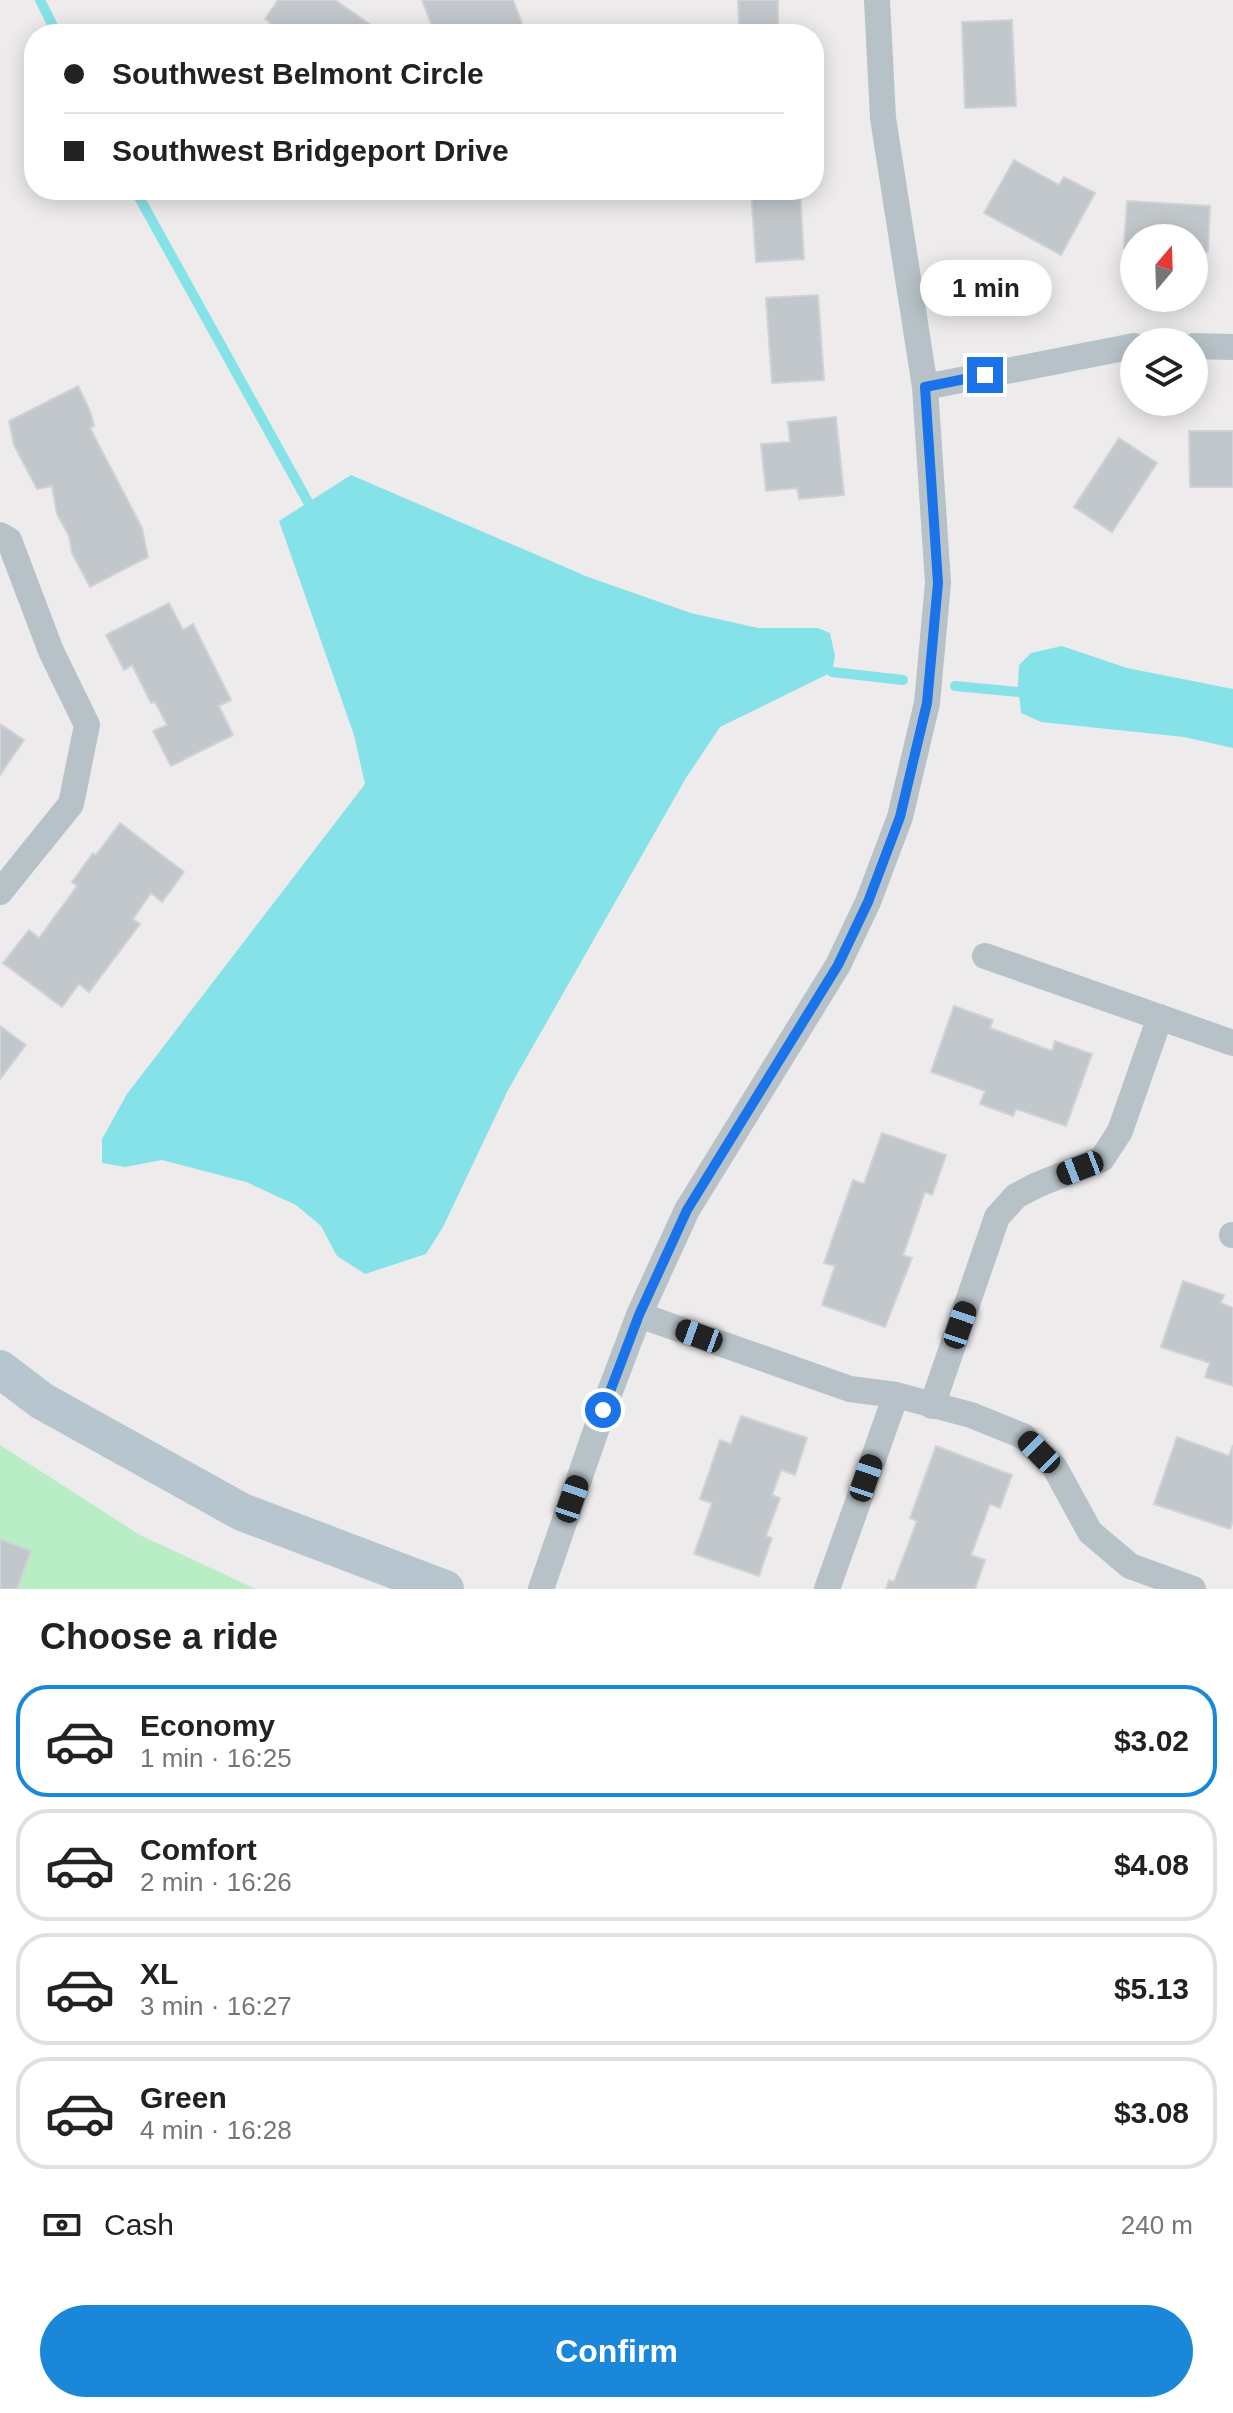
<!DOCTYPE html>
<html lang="en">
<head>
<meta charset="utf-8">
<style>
  :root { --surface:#fff; --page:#f2f2f2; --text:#222; --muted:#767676; --line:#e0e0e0; --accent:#1b87d8 }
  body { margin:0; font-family:Helvetica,sans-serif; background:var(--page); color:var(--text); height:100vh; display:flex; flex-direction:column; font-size:30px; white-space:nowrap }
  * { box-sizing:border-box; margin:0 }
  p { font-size:26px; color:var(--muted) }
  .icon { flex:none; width:44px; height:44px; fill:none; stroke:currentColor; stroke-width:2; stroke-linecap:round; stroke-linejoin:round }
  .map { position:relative; height:1589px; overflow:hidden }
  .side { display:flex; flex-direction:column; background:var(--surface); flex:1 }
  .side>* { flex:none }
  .banner { position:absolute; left:24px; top:24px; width:800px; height:176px; border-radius:32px; box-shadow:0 4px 20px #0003; display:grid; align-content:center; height:176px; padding:0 40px; background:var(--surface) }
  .needle { width:52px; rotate:19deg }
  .fabs { position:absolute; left:1120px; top:224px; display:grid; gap:16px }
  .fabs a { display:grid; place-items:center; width:88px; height:88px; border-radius:50%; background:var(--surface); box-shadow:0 4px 20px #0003; font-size:40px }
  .end { position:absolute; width:36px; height:36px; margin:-18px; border:10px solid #1a73e8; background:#fff; box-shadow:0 0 0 4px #fff }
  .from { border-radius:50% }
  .bubble { position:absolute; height:56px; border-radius:28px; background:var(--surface); box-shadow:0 4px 20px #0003; font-size:26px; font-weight:700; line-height:56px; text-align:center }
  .car { position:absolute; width:24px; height:48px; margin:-24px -12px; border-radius:10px; box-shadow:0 0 6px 2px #0007; background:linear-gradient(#222 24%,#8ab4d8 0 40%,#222 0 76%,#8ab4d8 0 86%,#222 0) }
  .banner b { display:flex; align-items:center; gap:28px; height:76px; font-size:30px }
  .banner b+b { border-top:2px solid var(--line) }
  .banner i { width:20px; height:20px; background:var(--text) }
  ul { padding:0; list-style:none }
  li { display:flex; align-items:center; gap:24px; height:112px; margin:0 16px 12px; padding:0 24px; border:4px solid var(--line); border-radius:32px }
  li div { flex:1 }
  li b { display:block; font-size:30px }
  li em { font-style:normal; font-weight:700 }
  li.active { border-color:var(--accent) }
  li>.icon { width:72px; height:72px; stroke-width:1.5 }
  h2 { padding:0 40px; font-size:36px; line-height:96px }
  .pay { display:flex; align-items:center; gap:20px; height:88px; padding:0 40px; font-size:30px }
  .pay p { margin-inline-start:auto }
  .action { display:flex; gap:16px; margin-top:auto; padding:16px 40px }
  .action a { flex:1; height:92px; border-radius:48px; background:var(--accent); color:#fff; font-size:32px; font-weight:700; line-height:92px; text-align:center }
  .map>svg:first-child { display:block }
  .green { fill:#b9edc6 }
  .water { fill:#86e2e9 }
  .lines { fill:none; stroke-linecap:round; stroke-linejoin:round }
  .stream { stroke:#86e2e9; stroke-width:10 }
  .building { fill:#c2c7cb; stroke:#cfd3d7; stroke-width:2 }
  .street { stroke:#b7c2c8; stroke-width:26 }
  .secondary { stroke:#b7c5ce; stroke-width:38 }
  .route { stroke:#1a73e8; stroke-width:10 }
</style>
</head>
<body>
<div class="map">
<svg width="1233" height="1589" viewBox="0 0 1233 1589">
  <rect width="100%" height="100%" fill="#eeebec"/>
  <path class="green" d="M0,1445L140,1535L256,1589H0Z"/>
  <path class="water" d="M351,475L588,577L691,613L758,628H818L830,633L835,656L832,672L720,727L686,778L508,1090L443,1227L426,1254L365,1274L337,1256L321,1226L296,1205L246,1182L162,1160L125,1167L102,1163V1139L127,1094L365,784L354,735L279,521Z
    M1062,646L1127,668L1233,689V748L1184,737L1041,722L1021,713L1018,685L1019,665L1031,653Z"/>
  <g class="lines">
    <path class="stream" d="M40,0L57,34
      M135,190L308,502
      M832,672L903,680
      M955,686L1019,692"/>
  </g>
  <path class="building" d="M278,0H335L371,25L364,34H285L265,19Z
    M422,0H513L526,34H435Z
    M738,0H778V26H739Z
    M1012,20L1016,106L965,108L962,22Z
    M1014,160L1059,185L1064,177L1095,193L1061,255L984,213Z
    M751,190H800L804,259L756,262Z
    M1127,201L1210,206L1208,252H1194V238H1134V248H1124Z
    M818,295L824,380L772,383L766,298Z
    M78,386L90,411L94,426L90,428L142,528L148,557L90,587L72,553L69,536L57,514L52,486L37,489L14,445L9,421Z
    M836,417L844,495L799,499L797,488L766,491L761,444L790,442L788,422Z
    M1189,431H1233V487H1190Z
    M1119,438L1157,463L1112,532L1074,507Z
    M169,603L183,630L193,624L231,700L219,706L233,735L171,766L153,731L167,725L155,702L151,703L132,665L124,670L106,635Z
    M0,724L24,740L0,775Z
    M120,823L184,872L162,902L151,893L133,919L140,924L89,992L79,984L62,1007L3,963L29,930L39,938L77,886L72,882L93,853L96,855Z
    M954,1006L993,1020L990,1028L1052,1051L1055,1041L1092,1054L1066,1126L1016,1109L1013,1116L980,1104L985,1091L931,1072Z
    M0,1026L26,1045L0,1079Z
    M882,1133L946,1155L932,1195L925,1192L903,1255L912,1258L885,1327L822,1305L835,1266L824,1263L853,1180L864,1184Z
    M1183,1281L1224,1295L1221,1303L1233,1308V1386L1205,1377L1210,1363L1161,1347Z
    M741,1416L807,1438L795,1475L781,1470L772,1495L780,1498L766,1536L772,1538L759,1576L694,1554L712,1503L700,1499L720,1440L731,1444Z
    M1177,1437L1229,1456L1233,1445V1521L1230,1529L1154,1504Z
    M936,1446L1012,1475L1000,1508L990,1504L971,1555L985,1560L975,1589H886L889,1580L894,1582L917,1521L910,1518Z
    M0,1539L31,1551L17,1589H0Z"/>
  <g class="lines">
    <path class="street" d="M1194,346L1233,347
      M925,387L1134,346
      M0,535L9,540L51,651L87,725L71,804L0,892
      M985,956L1233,1043
      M1232,1235H1233
      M639,1315L850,1389L896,1395L971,1415L1023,1436L1055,1468L1090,1532L1130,1566L1193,1589
      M932,1406L997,1217L1016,1196L1037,1185L1102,1159L1120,1131L1160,1017
      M541,1589L603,1410L639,1315L687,1210L838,965L868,902L900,817L927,703L938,583L925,387L883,118L877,0
      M827,1589L896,1395"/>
    <path class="secondary" d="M0,1369L42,1401L242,1512L445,1589"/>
  </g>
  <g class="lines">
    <path class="route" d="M603,1410L639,1315L687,1210L838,965L868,902L900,817L927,703L938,583L925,387L985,375"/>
  </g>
</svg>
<div class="fabs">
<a><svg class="needle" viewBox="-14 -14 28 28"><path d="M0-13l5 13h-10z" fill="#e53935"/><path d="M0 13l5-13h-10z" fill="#767676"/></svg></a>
<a><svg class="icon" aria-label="layers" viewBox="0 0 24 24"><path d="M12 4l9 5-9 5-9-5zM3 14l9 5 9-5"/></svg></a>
</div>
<i class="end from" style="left:603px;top:1410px"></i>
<i class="end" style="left:985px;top:375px"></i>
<div class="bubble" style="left:920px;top:260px;width:132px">1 min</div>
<i class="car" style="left:1080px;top:1168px;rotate:249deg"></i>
<i class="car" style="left:960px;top:1325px;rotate:19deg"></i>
<i class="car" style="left:699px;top:1336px;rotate:290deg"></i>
<i class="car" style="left:1039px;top:1452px;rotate:315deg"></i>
<i class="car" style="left:866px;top:1478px;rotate:19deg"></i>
<i class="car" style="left:572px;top:1499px;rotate:19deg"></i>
<div class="banner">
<b><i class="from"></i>Southwest Belmont Circle</b>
<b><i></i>Southwest Bridgeport Drive</b>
</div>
</div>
<section class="side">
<h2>Choose a ride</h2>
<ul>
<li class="active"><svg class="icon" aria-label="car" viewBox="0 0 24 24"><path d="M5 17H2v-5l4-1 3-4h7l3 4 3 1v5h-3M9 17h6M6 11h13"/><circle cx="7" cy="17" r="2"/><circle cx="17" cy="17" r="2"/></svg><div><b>Economy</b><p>1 min · 16:25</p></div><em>$3.02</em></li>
<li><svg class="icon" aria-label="car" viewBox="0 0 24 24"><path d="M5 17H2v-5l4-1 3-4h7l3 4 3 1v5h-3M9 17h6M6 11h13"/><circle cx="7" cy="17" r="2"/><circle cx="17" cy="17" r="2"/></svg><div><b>Comfort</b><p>2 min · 16:26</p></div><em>$4.08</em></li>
<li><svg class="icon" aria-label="car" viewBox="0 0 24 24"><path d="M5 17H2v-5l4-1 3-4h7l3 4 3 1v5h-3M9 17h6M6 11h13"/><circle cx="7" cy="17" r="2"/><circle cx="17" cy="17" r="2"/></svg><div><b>XL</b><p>3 min · 16:27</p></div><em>$5.13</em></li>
<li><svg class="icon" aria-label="car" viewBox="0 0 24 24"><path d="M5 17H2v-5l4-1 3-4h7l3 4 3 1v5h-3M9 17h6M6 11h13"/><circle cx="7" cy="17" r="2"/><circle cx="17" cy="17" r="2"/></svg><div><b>Green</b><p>4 min · 16:28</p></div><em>$3.08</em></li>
</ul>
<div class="pay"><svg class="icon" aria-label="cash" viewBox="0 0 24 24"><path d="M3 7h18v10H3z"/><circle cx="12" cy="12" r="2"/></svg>Cash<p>240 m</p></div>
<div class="action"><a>Confirm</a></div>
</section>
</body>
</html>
